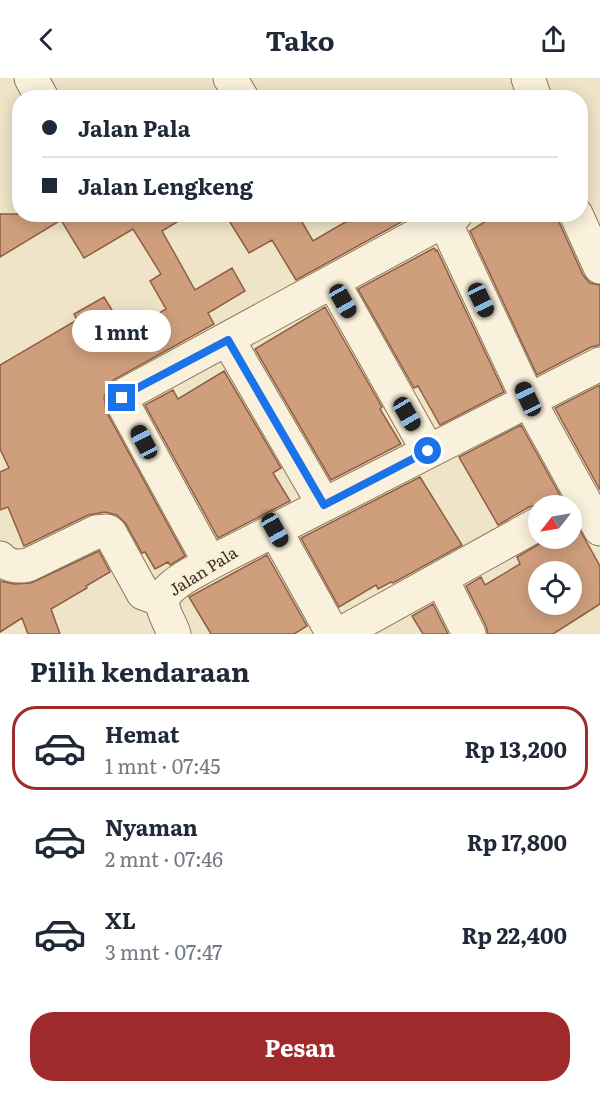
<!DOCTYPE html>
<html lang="id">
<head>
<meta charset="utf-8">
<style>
  :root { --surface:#fff; --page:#f6f6f7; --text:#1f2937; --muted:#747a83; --line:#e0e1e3; --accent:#9e2a2b }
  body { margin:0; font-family:Literata,serif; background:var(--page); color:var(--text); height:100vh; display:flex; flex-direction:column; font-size:22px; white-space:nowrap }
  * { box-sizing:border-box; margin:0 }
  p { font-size:20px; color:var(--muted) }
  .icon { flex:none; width:33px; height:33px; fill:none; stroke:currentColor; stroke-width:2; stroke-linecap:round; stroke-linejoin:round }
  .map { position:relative; height:556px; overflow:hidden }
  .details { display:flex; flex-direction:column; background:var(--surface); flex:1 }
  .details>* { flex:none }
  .hud { position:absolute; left:12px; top:12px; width:576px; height:132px; border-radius:24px; box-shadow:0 3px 15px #0003; display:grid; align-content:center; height:132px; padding:0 30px; background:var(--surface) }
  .needle { width:39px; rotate:239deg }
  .fabs { position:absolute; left:528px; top:417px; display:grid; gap:12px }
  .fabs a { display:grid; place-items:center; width:54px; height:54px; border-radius:50%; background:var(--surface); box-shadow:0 3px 15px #0003; font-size:30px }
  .end { position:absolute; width:27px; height:27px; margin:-14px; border:8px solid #1a73e8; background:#fff; box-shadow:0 0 0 3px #fff }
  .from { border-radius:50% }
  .bubble { position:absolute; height:42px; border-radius:21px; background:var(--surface); box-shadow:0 3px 15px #0003; font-size:20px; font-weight:700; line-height:42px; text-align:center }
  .car { position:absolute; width:18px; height:36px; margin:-18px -9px; border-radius:8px; box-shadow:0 0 4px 2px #0007; background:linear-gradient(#222 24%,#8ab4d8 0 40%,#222 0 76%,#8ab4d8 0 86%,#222 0) }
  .hud b { display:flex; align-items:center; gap:21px; height:57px; font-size:22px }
  .hud b+b { border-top:2px solid var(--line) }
  .hud i { width:15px; height:15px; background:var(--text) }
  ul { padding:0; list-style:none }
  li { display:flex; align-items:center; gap:18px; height:84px; margin:0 12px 9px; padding:0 18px; border:3px solid transparent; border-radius:24px }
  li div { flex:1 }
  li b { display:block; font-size:22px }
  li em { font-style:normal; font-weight:700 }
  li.selected { border-color:var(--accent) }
  li>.icon { width:54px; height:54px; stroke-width:1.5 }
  h2 { padding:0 30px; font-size:27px; line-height:72px }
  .button { display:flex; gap:12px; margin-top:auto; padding:12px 30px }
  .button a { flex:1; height:69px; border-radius:24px; background:var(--accent); color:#fff; font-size:24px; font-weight:700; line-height:69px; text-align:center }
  header { display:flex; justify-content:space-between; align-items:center; height:78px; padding:0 30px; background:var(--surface); font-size:27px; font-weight:700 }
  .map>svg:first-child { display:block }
  .building { fill:#cf9f7d; stroke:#8d5f41; stroke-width:1.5; fill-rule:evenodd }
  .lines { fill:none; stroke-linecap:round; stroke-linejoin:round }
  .minor-casing { stroke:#8d765c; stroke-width:35 }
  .minor { stroke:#faf1dc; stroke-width:33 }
  .route { stroke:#1a73e8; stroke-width:8 }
  .labels { text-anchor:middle; stroke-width:4.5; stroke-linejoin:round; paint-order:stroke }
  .street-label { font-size:16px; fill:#3d2e20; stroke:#f7eed8 }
</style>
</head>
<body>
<header><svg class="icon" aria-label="back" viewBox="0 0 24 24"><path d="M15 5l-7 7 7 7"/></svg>Tako<svg class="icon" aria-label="share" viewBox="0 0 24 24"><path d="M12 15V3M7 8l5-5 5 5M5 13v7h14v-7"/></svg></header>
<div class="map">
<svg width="600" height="556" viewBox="0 0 600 556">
  <rect width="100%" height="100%" fill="#f0e4c8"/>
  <path class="building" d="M0,136H190L162,153L195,212L232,190L245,213L208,235L214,246L115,301L109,306L104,319L106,333L185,478L170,487L168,484L155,491L145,474L142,475L126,446L117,437L105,434L88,437L24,468L8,429L0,432V394L9,390L0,371V287L77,242L74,236L104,219L126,255L166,231L150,203L161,196L133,151L84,180L61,142L0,179Z
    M225,136H315L302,144L313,163L359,136L414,137L296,202L272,162L249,175Z
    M497,136H558L559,144L583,197L590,205L600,207V267L591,269L537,297L470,153Z
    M434,170L436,173L437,172L504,314L440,347L418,308L414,310L358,211Z
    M325,229L382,329L380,331L401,366L331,402L255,271Z
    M224,293L281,390L273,395L290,423L218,460L145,327L173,312L178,321Z
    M600,307V412L555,330Z
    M521,347L566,428L538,427L529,429L498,447L459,379Z
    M420,399L462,467L393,505L391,504L378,511L376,507L339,529L301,460Z
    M572,438L600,488V526L553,556H488L486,548L466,508L481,499L485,507L520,486L517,479L549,460H572ZM538,494H572V526H538Z
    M99,473L110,494L86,508L87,510L51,531L60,556H28L22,540L0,554V503L14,506L31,505Z
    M267,477L307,548L294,556H211L189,519Z
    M433,526L448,556H423L412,538Z"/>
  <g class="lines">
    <g class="minor-casing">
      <path id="minor" d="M31,0L42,20
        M230,0L242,20
        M528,0L535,20
        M576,136L600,189
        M444,142L528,321L600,451
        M333,204L428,373
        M228,262L324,427
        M275,452L333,556
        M0,480C7,488 18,489 28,487L96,454L107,453L110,455L143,515L162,522
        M210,485L122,324L124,317L456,136
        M441,500L469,556
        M174,556C171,547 165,538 163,529C158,509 196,494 210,485L600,286
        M340,556L538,446"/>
    </g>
    <use href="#minor" class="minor"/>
  </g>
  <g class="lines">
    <path class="route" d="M122,320L124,317L228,262L324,427L428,373"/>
  </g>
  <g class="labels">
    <g class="street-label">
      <text transform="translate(203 493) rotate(-32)" y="6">Jalan Pala</text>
    </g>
  </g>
</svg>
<div class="fabs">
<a><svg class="needle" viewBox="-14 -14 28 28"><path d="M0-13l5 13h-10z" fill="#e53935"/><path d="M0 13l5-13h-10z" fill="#747a83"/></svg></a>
<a><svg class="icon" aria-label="locate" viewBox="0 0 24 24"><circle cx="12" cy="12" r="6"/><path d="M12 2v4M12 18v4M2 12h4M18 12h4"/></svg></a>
</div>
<i class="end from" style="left:428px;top:373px"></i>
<i class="end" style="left:122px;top:320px"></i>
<div class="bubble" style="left:72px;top:232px;width:99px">1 mnt</div>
<i class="car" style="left:481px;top:222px;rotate:155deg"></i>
<i class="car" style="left:343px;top:223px;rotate:151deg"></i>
<i class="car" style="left:528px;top:321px;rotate:335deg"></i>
<i class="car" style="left:407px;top:336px;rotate:150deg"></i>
<i class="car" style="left:144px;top:364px;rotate:332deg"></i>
<i class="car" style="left:275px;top:452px;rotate:151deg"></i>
<div class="hud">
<b><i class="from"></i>Jalan Pala</b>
<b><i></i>Jalan Lengkeng</b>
</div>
</div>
<section class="details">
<h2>Pilih kendaraan</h2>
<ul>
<li class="selected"><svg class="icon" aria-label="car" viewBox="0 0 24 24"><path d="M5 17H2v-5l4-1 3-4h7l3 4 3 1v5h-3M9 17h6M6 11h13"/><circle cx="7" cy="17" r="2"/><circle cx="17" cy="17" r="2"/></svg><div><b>Hemat</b><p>1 mnt · 07:45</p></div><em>Rp 13,200</em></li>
<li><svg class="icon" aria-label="car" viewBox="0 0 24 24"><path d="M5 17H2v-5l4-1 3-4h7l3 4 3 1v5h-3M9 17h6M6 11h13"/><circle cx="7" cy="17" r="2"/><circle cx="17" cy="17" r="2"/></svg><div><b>Nyaman</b><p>2 mnt · 07:46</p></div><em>Rp 17,800</em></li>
<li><svg class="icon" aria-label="car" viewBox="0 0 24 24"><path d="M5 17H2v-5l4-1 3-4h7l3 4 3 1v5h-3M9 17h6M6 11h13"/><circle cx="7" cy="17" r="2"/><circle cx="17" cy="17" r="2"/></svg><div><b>XL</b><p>3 mnt · 07:47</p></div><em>Rp 22,400</em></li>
</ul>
<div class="button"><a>Pesan</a></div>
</section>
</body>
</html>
